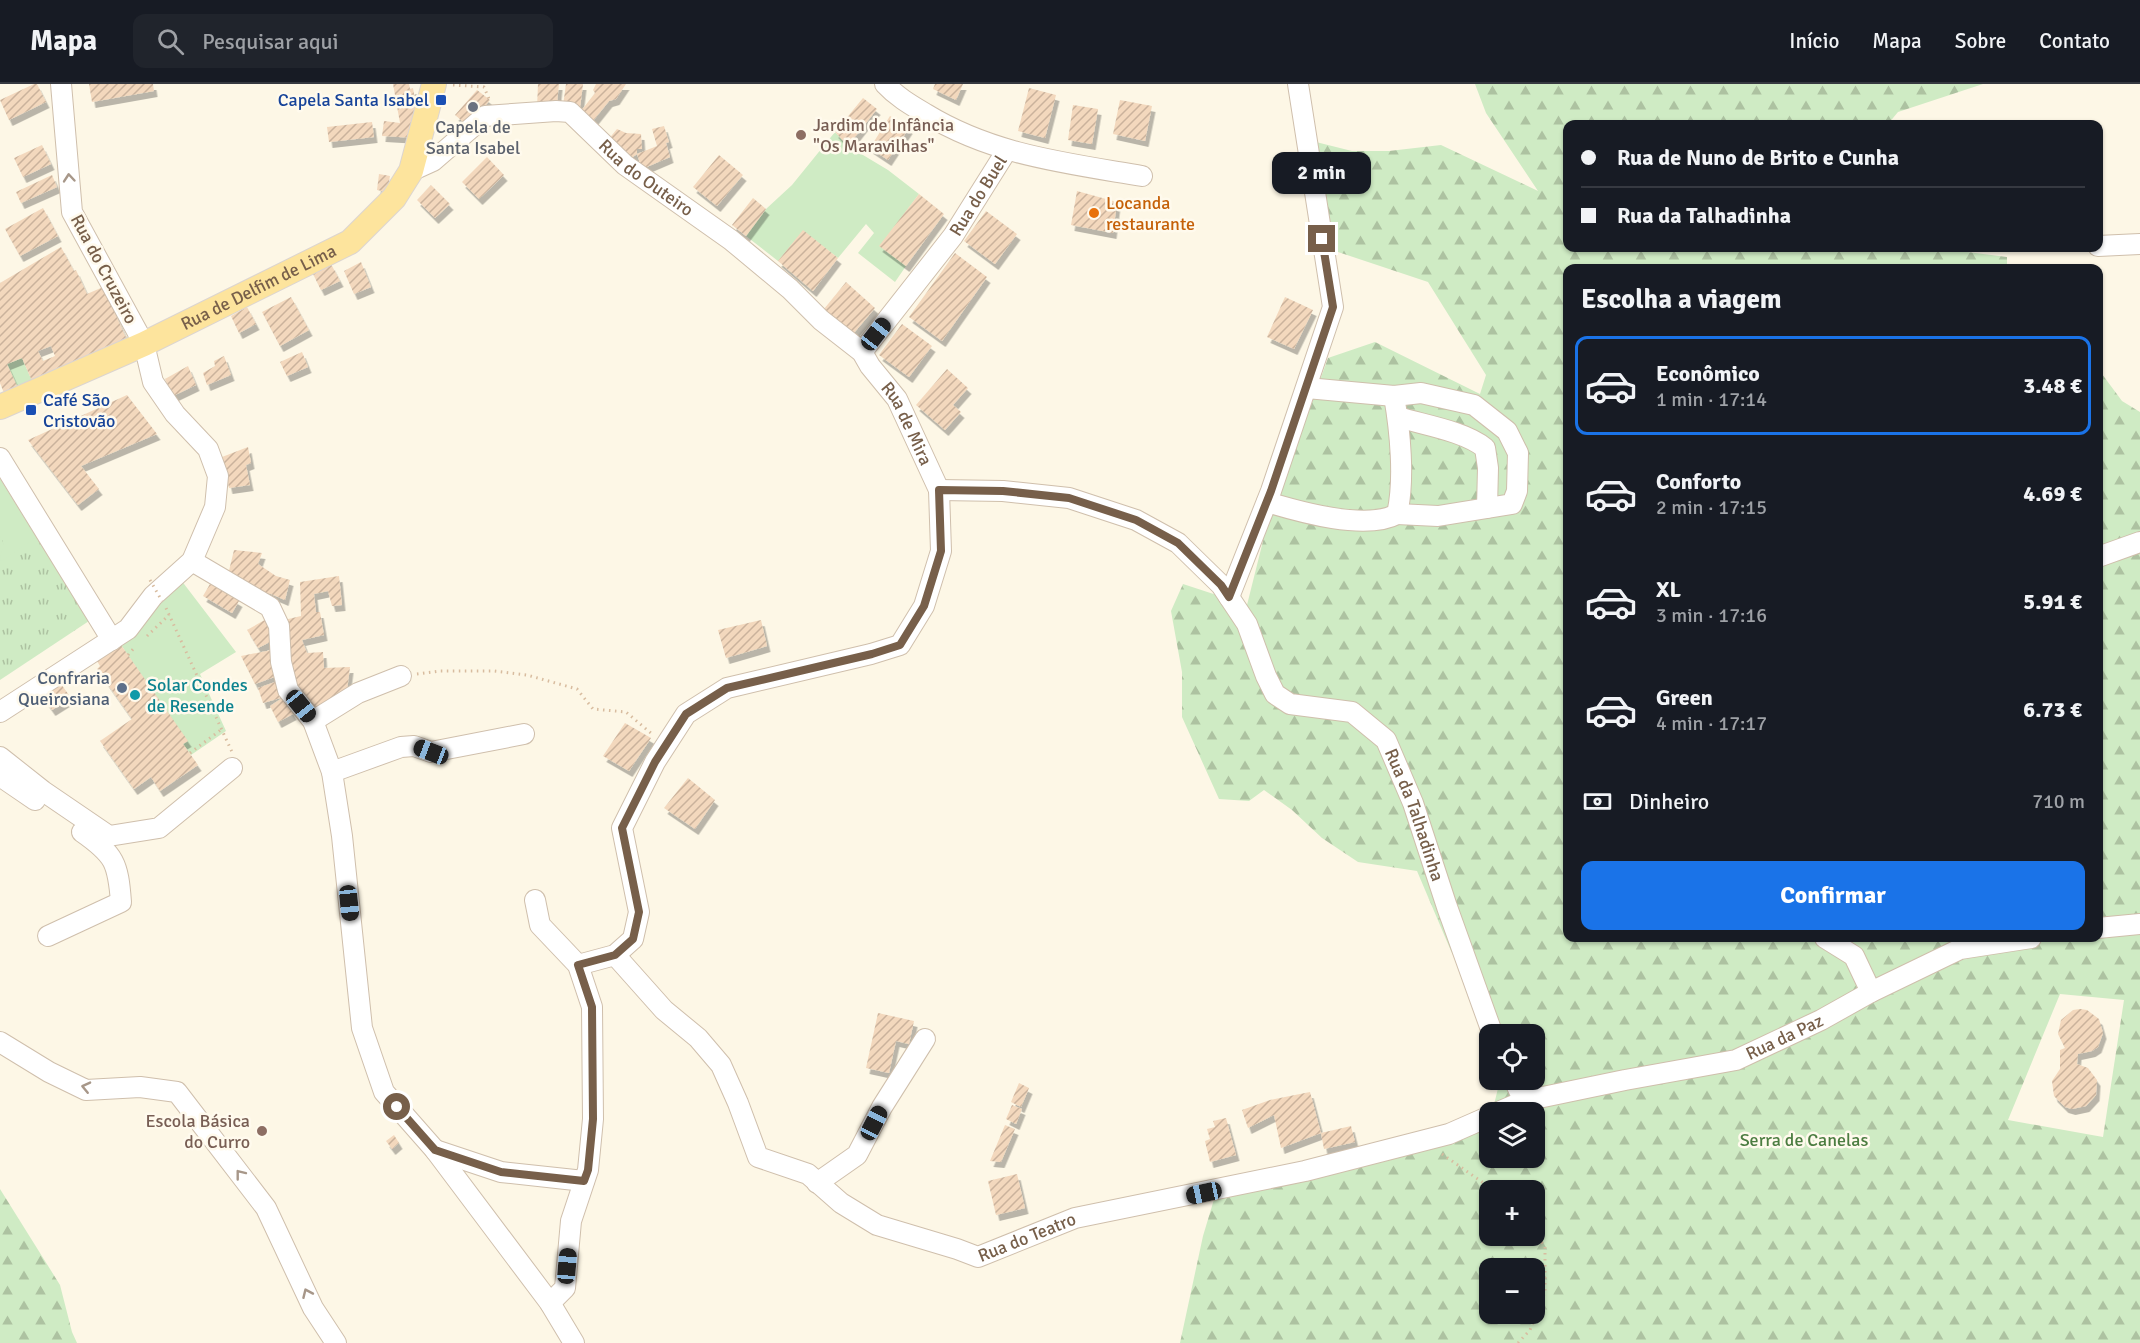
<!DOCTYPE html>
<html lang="pt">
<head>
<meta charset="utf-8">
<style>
  :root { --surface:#171b24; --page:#20242c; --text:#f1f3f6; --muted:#9ea1a6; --line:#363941; --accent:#1a73e8 }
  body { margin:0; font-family:Signika,sans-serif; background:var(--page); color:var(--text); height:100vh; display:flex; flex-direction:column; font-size:22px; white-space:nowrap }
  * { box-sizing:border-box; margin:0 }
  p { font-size:20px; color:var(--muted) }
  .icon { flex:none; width:33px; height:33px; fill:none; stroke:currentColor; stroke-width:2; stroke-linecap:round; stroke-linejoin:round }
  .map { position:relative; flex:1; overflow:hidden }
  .side { position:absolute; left:1563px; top:180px; width:540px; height:678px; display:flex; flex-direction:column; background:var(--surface); border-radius:12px; box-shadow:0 2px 4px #0004 }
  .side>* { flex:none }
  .guide { position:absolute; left:1563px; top:36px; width:540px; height:132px; border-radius:12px; box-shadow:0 2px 4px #0004; display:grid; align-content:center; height:132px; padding:0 18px; background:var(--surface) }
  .buttons { position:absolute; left:1479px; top:940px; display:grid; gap:12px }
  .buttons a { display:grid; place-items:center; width:66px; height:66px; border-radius:12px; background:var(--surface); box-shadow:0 2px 4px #0004; font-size:30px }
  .end { position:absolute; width:27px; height:27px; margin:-14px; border:8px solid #775f4a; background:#fff; box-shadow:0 0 0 3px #fff }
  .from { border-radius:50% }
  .bubble { position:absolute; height:42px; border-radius:12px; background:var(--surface); box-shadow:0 2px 4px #0004; font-size:20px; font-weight:700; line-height:42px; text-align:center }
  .car { position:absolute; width:18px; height:36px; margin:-18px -9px; border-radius:8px; box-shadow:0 0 4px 2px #0007; background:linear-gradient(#222 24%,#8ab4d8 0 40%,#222 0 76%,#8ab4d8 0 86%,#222 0) }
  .guide b { display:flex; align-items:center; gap:21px; height:57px; font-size:22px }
  .guide b+b { border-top:2px solid var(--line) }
  .guide i { width:15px; height:15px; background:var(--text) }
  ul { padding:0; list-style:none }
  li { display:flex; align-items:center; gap:18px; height:99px; margin:0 12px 9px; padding:0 6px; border:3px solid transparent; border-radius:12px }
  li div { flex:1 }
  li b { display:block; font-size:22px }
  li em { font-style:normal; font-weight:700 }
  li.current { border-color:var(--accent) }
  li>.icon { width:54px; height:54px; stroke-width:1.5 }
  h2 { padding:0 18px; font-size:27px; line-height:72px }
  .pay { display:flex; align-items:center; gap:15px; height:66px; padding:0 18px; font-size:22px }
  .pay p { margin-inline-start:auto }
  .cta { display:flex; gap:12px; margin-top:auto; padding:12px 18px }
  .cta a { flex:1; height:69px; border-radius:12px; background:var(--accent); color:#fff; font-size:24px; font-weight:700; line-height:69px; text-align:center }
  header { display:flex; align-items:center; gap:36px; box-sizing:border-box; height:84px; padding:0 30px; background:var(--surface); border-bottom:2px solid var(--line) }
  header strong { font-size:28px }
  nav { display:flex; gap:33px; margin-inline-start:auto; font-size:21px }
  .search { width:420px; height:54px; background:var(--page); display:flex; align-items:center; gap:15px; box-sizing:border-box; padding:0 21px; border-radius:12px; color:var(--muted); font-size:22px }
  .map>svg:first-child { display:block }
  .grass { fill:url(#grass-tufts) }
  .forest { fill:url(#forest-firs); fill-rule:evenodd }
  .garden { fill:#cfebc4 }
  .building { fill:url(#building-hatch); fill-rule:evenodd; filter:url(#shadow) }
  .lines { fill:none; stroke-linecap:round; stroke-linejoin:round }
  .minor-casing { stroke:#cfbfac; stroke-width:22 }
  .major-casing { stroke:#dcd5d0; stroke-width:26 }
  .path { stroke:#d8bc9f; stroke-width:3; stroke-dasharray:1.5 4.5; stroke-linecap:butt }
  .minor { stroke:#fff; stroke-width:20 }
  .major { stroke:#fde49d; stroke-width:24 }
  .path-bridge { stroke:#d8bc9f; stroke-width:3; stroke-dasharray:1.5 4.5; stroke-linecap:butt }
  .oneway { stroke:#a79789 }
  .route { stroke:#775f4a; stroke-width:8 }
  .transit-dot { fill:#1a4fb4; stroke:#fffaed; stroke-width:2 }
  .worship-dot { fill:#6b7280; stroke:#fffaed; stroke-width:2 }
  .education-dot { fill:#8d6e63; stroke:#fffaed; stroke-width:2 }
  .food-dot { fill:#e8710a; stroke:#fffaed; stroke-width:2 }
  .service-dot { fill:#5c6f8a; stroke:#fffaed; stroke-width:2 }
  .culture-dot { fill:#0f9aa8; stroke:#fffaed; stroke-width:2 }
  .labels { text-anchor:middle; stroke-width:5; stroke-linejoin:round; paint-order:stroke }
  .transit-label { font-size:18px; fill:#164399; stroke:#fffaed; text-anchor:end }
  .education-label { font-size:18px; fill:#785e54; stroke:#fffaed; text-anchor:start }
  .worship-label { font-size:18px; fill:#5b616d; stroke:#fffaed }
  .street-label { font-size:18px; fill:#775f4a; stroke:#fffaed }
  .food-label { font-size:18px; fill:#c56008; stroke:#fffaed; text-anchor:start }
  .service-label { font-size:18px; fill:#4e5e75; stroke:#fffaed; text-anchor:end }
  .culture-label { font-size:18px; fill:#0d838f; stroke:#fffaed; text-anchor:start }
  .park-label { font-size:18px; fill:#4c7d41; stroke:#fffaed }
</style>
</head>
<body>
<header>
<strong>Mapa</strong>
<div class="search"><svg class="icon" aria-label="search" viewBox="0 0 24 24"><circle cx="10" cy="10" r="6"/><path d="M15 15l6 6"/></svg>Pesquisar aqui</div>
<nav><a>Início</a><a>Mapa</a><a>Sobre</a><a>Contato</a></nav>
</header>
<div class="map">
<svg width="2140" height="1259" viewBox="0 0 2140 1259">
  <defs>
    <pattern id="grass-tufts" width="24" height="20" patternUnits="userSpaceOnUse" patternTransform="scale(1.5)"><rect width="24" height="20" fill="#cfebc4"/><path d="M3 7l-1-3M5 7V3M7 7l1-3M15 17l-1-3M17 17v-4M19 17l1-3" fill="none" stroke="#adc2a1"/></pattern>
    <pattern id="forest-firs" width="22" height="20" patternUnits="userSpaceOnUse" patternTransform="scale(1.5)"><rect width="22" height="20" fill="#cfebc4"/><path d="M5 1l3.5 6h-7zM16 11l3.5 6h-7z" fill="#adc2a1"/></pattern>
    <pattern id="building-hatch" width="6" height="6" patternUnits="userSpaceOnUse" patternTransform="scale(1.5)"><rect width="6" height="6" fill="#f3d8bd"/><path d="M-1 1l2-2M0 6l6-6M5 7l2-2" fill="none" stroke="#cab29c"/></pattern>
    <filter id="shadow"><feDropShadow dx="3.5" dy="6" stdDeviation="0" flood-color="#0004"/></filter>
  </defs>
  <rect width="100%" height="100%" fill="#fdf7e6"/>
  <path class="grass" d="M0,395L89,537L0,596Z"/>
  <path class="forest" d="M1475,0H1983L1898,28L1888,40H1568V164H1936L2007,173V184H1568V854H2098L2099,286L2122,317L2140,328V1259H1180L1203,1152L1218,1102L1489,1030L1490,1074H1534V1029H1492L1500,996H1534V951H1492L1483,927L1451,867L1417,787L1358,778L1322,754L1292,726L1264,706L1249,717L1219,715L1182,633V588L1171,527L1183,500L1247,521L1266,445L1328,274L1375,258L1480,310L1486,291L1428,198L1332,166L1312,57L1352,67H1389L1441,61L1538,107L1486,29ZM2060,910L2124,916L2103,1053L2008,1036ZM1490,1107H1534V1152H1490ZM1490,1185H1534V1230H1490Z
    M0,1105L60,1201L72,1248L77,1259H0Z"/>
  <path class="garden" d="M835,48L848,62L888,86L919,110L880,162L906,182L895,198L858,169L874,149L866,140L838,174L803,147L778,177L746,152L766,125L792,101Z
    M22,274L32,297L17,303L7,280Z
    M0,395L36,453L0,478C0,469 7,460 0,452Z
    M181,496L236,568L200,590L226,647L191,671L183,660L187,657L121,561L137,547L160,516Z"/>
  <path class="building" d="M34,0H37L46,18L9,36L0,16Z
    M89,0H153L154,7L92,18Z
    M393,0H409L410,5L413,4L419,41L416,54L382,52L384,37L400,39Z
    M538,0H559L557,19L537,24Z
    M566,0H583L580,24L563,22Z
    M596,0H626L616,15L609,17L593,37L581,27L595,9L593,6Z
    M935,0H963L956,16L933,5Z
    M1029,4L1056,11L1045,54L1018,47Z
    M477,6L490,16L468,42L455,31Z
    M863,14L877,25L848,62L835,48Z
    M1120,16L1152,22L1145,57L1113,50Z
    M1073,21L1098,25L1092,60L1068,56Z
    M890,32L909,44L888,76L870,64Z
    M372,38L374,53L329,58L327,43Z
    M664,42L669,58L666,59L670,73L642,85L637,70L657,62L652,45Z
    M617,45L626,49L641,50L642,65H637V70L627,77L607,57Z
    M42,61L51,80L23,93L14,74Z
    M719,71L743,91L717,122L693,103Z
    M487,73L504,91L479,115L462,98Z
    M379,90L390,92L387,108L377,106Z
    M52,91L57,103L21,119L16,108Z
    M431,101L450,120L435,134L417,116Z
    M1077,107L1117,118L1113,149L1071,141Z
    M919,110L944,130L906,182L879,162Z
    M753,114L766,125L746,152L732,141Z
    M43,124L58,152L20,172L5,145Z
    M986,127L1017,150L995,180L964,157Z
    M803,146L838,174L813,207L778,177Z
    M61,163L74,187L76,186L87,210L103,203L127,256L32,297L22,274L7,280L18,304L4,309L0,299V199ZM51,262L55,272L43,277L38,267Z
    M955,169L987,193L942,257L909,233Z
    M361,178L371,203L354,210L344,187Z
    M331,180L340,197L321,206L313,190Z
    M846,198L875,224L853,250L824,225Z
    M291,213L309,246L280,262L262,228Z
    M1285,213L1313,226L1294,265L1267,253Z
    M247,223L256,240L239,249L231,232Z
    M902,240L932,262L909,293L879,271Z
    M302,268L308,283L287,292L280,278Z
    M224,272L231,291L207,301L203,289L215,282L214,277Z
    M188,282L196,301L173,312L165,295Z
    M947,285L968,304L953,321L961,328L945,346L916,321Z
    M127,311L157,350L81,382L99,405L78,421L28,356Z
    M248,363L251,379L246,381L250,401L229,404L222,373Z
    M234,466L262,469L258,480L276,492L290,496L285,516L271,510L251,505L227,495Z
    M339,492L342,521L332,522L328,507L314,510L316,528H320L324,551L302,556L307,569L323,568L324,584L350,583L346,614L331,623L308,626L292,605L284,536L301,532L300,498Z
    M210,500L239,517L232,529L203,512Z
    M270,533L278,554L258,564L247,546Z
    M761,536L767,562L726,574L718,546Z
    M121,561L188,657L183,660L198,681L160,707L151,693L134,705L100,657L132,635L97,585L100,582L97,577Z
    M277,565L280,591L255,600L241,572Z
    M281,596L284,613L293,630L278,638L270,622L284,613L263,619L258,604Z
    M61,600L71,614L52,626L42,612Z
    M625,639L651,654L629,687L603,672Z
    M688,694L715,716L695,745L664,724Z
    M2080,925L2087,926L2099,935L2103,949L2098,963L2092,967L2078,970L2077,980L2088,984L2097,996L2096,1011L2086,1022L2072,1025L2065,1023L2054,1012L2052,997L2060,985V966L2065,964L2058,950L2061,936L2073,926Z
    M878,929L914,937L909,960L896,957L889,989L866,984Z
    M1019,999L1029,1004L1021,1023L1011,1018Z
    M1310,1008L1321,1049L1281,1064L1274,1031L1248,1044L1242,1026L1270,1016Z
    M1012,1021L1022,1025L1016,1040L1006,1035Z
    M1226,1034L1236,1071L1210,1078L1205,1057L1210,1055L1207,1045L1215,1043L1213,1037Z
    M1005,1041L1015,1045L1001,1078L990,1077Z
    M1351,1042L1355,1058L1324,1065L1321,1049Z
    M394,1051L399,1059L392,1065L386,1057Z
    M1017,1090L1025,1124L996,1131L988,1097Z"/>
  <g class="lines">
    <g class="minor-casing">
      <g id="minor">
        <path d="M885,0C897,13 911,21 926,30C993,71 1066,79 1142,92"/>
        <path id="s1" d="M411,87L433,77L485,32L556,27L570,28L625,81L731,156L790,205L821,236L862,268L870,282L897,315L939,406L941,467L924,522L900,561L871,570L727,604L686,630L655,678L622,744L639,828L633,855L615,871L578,881"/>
        <path d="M2098,162L2140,160"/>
        <path id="s2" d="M862,268L953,152L1007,66"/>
        <path d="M1307,304L1394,312L1421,309L1474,321L1507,347L1518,369L1517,407L1512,420L1438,432L1397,430"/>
        <path d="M1398,333C1424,341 1464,347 1485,364L1488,384L1487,424"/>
        <path d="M0,374L112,556"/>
        <path id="s3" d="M939,406L1003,407L1069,414L1136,436L1178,459L1221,501L1247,540L1266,592L1275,610L1290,620L1352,628L1386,656L1413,719L1447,823L1493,951"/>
        <path d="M1267,418C1300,428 1366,447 1397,430C1405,396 1400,346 1394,312"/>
        <path d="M2098,473L2140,458"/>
        <path d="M192,477L270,523L279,542L281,578L288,606L313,637L332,688L342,752L362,944L384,1008L435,1066L550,1219L574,1259"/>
        <path d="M1229,513L1271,407L1333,223L1298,0"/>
        <path d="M0,628L128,545L153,512L192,477L215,423L218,392L208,365L175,330L153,298L144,260L72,128L61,0"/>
        <path d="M313,637L358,609L401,592"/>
        <path d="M0,673L43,707L109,752L159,744L232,684"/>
        <path d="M332,688L401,663L414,662L431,668L524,650"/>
        <path d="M0,692L35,716"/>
        <path d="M535,816L540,841L578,881L592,923L593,1035L588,1086L571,1137L565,1204L550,1219"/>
        <path d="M2098,844L2140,840"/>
        <path d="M48,852L121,818C118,779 115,771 82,748"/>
        <path d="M1825,854L1854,872L1871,908"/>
        <path id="s4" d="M615,871L664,926L698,954L721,981L738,1019L758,1073L808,1090L841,1119L877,1141L957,1165L978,1173L1075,1134L1305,1087L1449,1050L1490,1032"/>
        <path d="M0,958L49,988L86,1006L140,1003L177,1008L266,1124L313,1224L336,1259"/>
        <path d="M1514,996L1524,1017"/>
        <path id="s5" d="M1496,1029L1524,1017L1625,996L1736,976L1821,936L1871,908L1960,865L2031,854"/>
        <path d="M435,1066L501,1088L584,1097"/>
        <path d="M817,1099L857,1071L882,1023L925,955"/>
      </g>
    </g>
    <g class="major-casing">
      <g id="major">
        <path id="s6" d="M0,323L144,260L350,158L394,114L411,87L434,0"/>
      </g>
    </g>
    <path class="path" d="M453,1L484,3L489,15
      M166,524L232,668
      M147,552L169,531
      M128,571L135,563
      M417,590L440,587H494L527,591L577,605L593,625L626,628L652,650
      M190,669L222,645
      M1442,1070L1495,1107
      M1518,1259L1530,1246L1545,1208V1162L1534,1150"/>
    <use href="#minor" class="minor"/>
    <use href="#major" class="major"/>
    <path class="path-bridge" d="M150,496L162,517"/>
  </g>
  <defs><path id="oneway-chevron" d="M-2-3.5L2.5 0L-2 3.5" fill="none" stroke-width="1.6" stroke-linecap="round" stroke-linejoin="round" transform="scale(1.5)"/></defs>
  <g class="oneway">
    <use href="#oneway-chevron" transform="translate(69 94) rotate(-95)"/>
    <use href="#oneway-chevron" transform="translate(86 1003) rotate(-167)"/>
    <use href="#oneway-chevron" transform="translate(240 1090) rotate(-128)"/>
    <use href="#oneway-chevron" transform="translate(307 1209) rotate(-114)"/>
  </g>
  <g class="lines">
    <path class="route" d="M397,1023L435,1066L501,1088L584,1097L588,1086L593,1035L592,923L578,881L615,871L633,855L639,828L622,744L655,678L686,630L727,604L872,570L900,561L924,522L941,467L939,406L1003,407L1069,414L1136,436L1178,459L1221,501L1229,513L1271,407L1333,223L1322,155"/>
  </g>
  <g class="transit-dot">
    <rect x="435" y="10" width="12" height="12" rx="3"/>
    <rect x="25" y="320" width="12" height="12" rx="3"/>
  </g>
  <circle class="worship-dot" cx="473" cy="23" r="6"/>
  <g class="education-dot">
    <circle cx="801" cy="51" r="6"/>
    <circle cx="262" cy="1047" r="6"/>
  </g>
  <circle class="food-dot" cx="1094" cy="129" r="6"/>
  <circle class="service-dot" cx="122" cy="604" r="6"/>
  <circle class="culture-dot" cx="135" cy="611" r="6"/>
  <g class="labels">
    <g class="transit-label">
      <text x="429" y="22">Capela Santa Isabel</text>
      <text x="43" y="322" text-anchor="start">Café São<tspan x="43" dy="21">Cristovão</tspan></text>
    </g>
    <g class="education-label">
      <text x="813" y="47">Jardim de Infância<tspan x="813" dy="21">"Os Maravilhas"</tspan></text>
      <text x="250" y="1043" text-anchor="end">Escola Básica<tspan x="250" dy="21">do Curro</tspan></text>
    </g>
    <g class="worship-label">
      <text x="473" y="49">Capela de<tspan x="473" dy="21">Santa Isabel</tspan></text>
    </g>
    <g class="street-label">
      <text dy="6" stroke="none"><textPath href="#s1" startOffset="279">Rua do Outeiro</textPath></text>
      <text dy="6" stroke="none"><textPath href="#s2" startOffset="195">Rua do Buel</textPath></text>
      <text transform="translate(104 185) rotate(62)" y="6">Rua do Cruzeiro</text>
      <text dy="6" stroke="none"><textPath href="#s6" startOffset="285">Rua de Delfim de Lima</textPath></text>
      <text dy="6" stroke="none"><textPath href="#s1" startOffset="642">Rua de Mira</textPath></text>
      <text dy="6" stroke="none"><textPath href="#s3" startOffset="636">Rua da Talhadinha</textPath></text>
      <text dy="6" stroke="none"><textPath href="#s5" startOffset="300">Rua da Paz</textPath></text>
      <text dy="6" stroke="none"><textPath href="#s4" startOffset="550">Rua do Teatro</textPath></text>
    </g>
    <g class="food-label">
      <text x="1106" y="125">Locanda<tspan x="1106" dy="21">restaurante</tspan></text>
    </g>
    <g class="service-label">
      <text x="110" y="600">Confraria<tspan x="110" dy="21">Queirosiana</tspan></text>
    </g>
    <g class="culture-label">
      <text x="147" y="607">Solar Condes<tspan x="147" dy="21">de Resende</tspan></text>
    </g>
    <g class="park-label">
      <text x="1804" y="1062">Serra de Canelas</text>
    </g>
  </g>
</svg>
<div class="buttons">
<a><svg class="icon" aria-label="locate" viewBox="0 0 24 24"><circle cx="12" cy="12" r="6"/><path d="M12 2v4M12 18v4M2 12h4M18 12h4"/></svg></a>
<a><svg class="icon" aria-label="layers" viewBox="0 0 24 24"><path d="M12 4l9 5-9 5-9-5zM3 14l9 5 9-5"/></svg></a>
<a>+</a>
<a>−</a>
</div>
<i class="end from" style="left:397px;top:1023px"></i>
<i class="end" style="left:1322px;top:155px"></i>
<div class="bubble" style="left:1272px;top:68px;width:99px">2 min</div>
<i class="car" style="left:876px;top:250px;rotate:38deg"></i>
<i class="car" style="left:301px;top:622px;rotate:141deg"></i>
<i class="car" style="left:431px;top:668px;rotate:291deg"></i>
<i class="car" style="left:349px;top:819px;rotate:174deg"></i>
<i class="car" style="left:874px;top:1039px;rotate:27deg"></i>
<i class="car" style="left:1204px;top:1109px;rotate:258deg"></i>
<i class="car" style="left:567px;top:1182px;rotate:5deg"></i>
<div class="guide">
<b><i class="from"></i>Rua de Nuno de Brito e Cunha</b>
<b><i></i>Rua da Talhadinha</b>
</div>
<section class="side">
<h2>Escolha a viagem</h2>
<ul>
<li class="current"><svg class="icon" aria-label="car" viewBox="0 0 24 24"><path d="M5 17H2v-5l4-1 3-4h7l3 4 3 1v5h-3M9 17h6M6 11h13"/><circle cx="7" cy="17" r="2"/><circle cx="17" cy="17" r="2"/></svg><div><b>Econômico</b><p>1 min · 17:14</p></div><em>3.48 €</em></li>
<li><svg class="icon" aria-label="car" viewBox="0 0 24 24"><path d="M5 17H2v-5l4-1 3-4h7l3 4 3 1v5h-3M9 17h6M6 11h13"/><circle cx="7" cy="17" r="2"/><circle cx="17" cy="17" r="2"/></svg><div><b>Conforto</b><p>2 min · 17:15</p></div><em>4.69 €</em></li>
<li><svg class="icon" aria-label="car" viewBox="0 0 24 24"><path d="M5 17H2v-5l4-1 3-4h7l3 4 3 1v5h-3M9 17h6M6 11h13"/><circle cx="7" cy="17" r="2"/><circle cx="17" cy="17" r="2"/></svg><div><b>XL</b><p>3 min · 17:16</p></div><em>5.91 €</em></li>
<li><svg class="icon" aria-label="car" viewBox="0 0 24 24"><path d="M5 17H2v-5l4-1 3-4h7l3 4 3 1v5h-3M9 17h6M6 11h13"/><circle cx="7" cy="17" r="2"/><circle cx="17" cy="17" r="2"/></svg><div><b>Green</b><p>4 min · 17:17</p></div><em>6.73 €</em></li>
</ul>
<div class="pay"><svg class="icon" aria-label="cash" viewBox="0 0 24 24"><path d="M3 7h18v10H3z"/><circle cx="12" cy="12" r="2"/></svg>Dinheiro<p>710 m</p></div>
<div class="cta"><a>Confirmar</a></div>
</section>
</div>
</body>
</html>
